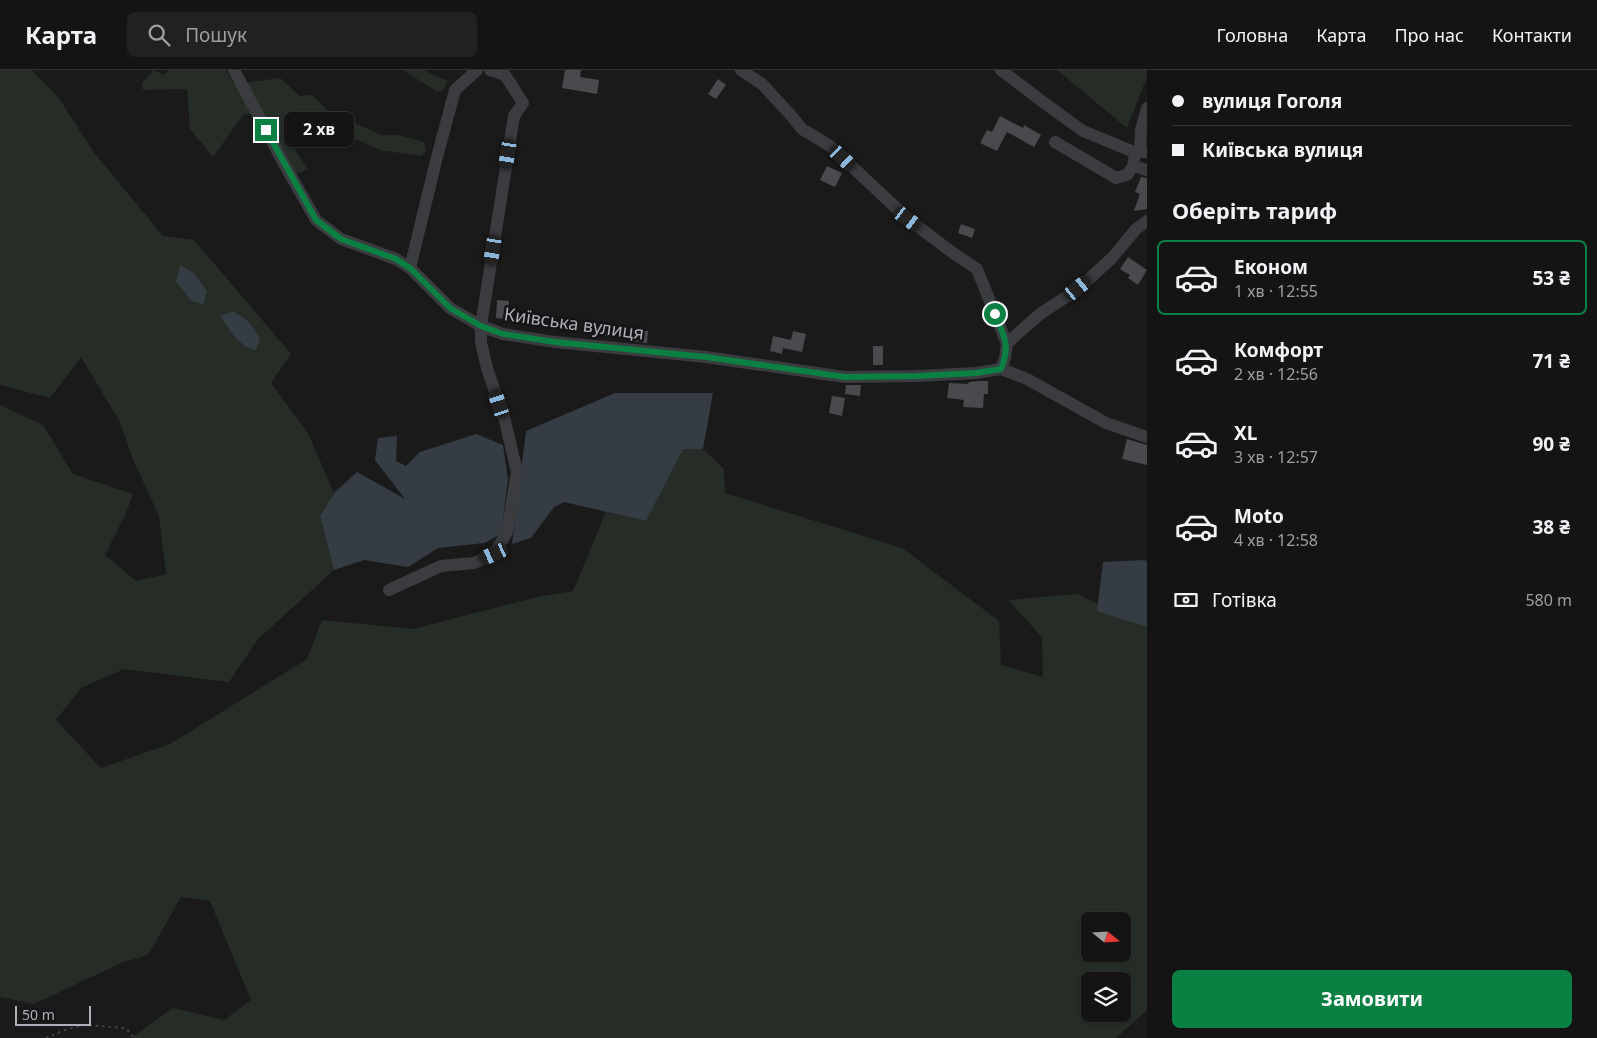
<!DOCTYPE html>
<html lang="uk">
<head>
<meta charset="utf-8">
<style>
  :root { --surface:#141414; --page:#212122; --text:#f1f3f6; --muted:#9d9ea0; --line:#333334; --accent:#0b8043 }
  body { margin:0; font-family:"Noto Sans",sans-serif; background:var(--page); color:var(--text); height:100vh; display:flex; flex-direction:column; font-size:19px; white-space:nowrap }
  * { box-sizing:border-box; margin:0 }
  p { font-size:16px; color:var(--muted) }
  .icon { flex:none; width:28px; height:28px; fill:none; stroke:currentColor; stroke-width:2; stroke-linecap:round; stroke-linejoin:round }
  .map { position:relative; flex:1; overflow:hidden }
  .drawer { display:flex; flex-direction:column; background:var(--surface); width:450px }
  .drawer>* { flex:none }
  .top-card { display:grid; align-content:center; height:110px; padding:0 25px; background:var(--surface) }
  .needle { width:32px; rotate:108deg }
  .tools { position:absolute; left:1081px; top:842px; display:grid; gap:10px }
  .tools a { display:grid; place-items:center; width:50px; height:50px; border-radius:8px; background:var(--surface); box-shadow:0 1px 4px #0004,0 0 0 1px var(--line); font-size:25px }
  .scale { position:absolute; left:15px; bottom:12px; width:76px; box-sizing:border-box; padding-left:5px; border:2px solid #aeb1b9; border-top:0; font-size:14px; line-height:18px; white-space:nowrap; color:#aeb1b9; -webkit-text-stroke:4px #151517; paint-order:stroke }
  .end { position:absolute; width:22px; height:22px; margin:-11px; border:6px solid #0b8043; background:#fff; box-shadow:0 0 0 2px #fff }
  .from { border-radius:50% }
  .bubble { position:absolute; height:35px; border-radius:8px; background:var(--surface); box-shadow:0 1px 4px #0004,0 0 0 1px var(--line); font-size:16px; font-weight:700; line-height:35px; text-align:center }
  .car { position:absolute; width:15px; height:30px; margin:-15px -8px; border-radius:6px; box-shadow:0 0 4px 1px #0007; background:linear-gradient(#222 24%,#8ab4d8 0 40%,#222 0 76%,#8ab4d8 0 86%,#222 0) }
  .top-card b { display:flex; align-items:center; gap:18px; height:48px; font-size:19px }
  .top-card b+b { border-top:1px solid var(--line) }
  .top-card i { width:12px; height:12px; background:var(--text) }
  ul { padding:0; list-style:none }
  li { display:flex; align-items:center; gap:15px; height:75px; margin:0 10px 8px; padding:0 15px; border:2px solid transparent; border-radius:8px }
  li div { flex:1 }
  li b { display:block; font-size:19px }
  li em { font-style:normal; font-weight:700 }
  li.current { border-color:var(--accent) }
  li>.icon { width:45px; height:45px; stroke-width:1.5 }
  h2 { padding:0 25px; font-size:22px; line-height:60px }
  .pay { display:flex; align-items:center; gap:12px; height:55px; padding:0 25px; font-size:19px }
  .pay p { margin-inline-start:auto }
  .action { display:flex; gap:10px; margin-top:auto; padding:10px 25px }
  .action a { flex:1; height:58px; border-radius:8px; background:var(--accent); color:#fff; font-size:20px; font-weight:700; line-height:58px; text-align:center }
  header { display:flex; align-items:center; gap:30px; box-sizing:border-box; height:70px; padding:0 25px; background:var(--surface); border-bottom:1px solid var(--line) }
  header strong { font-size:24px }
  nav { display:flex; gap:28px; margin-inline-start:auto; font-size:18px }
  .search { width:350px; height:45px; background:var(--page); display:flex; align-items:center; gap:12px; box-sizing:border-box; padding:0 18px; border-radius:8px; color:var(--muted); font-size:19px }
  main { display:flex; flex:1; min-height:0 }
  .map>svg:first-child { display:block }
  .green { fill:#262d27; fill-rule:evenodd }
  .water { fill:#353c43 }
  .building { fill:#494a4d }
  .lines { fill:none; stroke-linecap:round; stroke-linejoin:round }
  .path { stroke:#414347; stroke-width:2; stroke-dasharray:2.5 4; stroke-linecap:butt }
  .minor { stroke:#3b3c40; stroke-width:12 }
  .route { stroke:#0b8043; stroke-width:6 }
  .labels { text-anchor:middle; stroke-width:5; stroke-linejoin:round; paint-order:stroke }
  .street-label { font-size:18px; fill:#aeb1b9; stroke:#151517 }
</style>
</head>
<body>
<header>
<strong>Карта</strong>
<div class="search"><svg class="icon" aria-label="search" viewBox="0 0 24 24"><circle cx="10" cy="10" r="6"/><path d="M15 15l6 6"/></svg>Пошук</div>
<nav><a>Головна</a><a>Карта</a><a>Про нас</a><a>Контакти</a></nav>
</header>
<main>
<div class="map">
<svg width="1147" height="968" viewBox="0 0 1147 968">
  <rect width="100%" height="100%" fill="#1a1a1b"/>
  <path class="green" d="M0,0H32L58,27L95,84L163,166L194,170L291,284L271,313L308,363L334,423L320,446L334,500L258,569L229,612L124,599L81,618L56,650L101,698L170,674L307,589L322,550L413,559L537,527L573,521L606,442L646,451L683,378L703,379L724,399L725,423L902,478L999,551L1001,595L1043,607L1042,567L1008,530L1078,524L1114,542L1147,552V940L1116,968H131L173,938L224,950L251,930L210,831L181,827L148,885L121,893L34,934L0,927V335L43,355L73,404L133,424L126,443L105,485L136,511L166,504L159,446L132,387L120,352L81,287L50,328L0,315ZM1090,851H1122V884H1090ZM1090,911H1122V944H1090Z
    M154,0L164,5L169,0H226L234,14L280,8L300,26L312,25L330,42L381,65H399L424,72L426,81L421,86L380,80L316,51L298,45L285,54L288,69L308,99L297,104L260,41L243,45L213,87L190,59L187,19L143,20L142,13Z
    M403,0H423L448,11L442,21H436Z
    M1057,0H1147V7L1127,58Z"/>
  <path class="water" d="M180,195L195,204L207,222L203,234L192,231L176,212Z
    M233,241L248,251L260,268L256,280C239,277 229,260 221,246Z
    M615,323H713L703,379H683L646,451L564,432L554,437L531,468L512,474L526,361Z
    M476,364L503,375L508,409L501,464L484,473L438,478L408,497L364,490L334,500L320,446L334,423L357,402L405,429L375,390L378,368L397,366L396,391L406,396L420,382Z
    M1144,490L1147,491V557L1097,541L1103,492Z"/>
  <path class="building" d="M565,0H581L580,7L599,10L597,24L562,18Z
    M718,9L726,15L716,29L708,24Z
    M1000,46L1023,58L1024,55L1041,65L1034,77L1007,62L997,81L980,73L987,60L992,62Z
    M827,96L842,103L835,117L820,110Z
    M1141,107L1147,108V139L1134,141L1140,124L1135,122Z
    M961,154L975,159L972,168L958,163Z
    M1128,187L1147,200L1138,215L1128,208L1130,205L1120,199Z
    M497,230L509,231L508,249L496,248Z
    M633,260L648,261L647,273L632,271Z
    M793,261L806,264L802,282L783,278L782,284L770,281L773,266L791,270Z
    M873,276H883V295H873Z
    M980,311H988V324H984L983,338L963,337L964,330L947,328L949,313L968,314L969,312Z
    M846,315H861L860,326L845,324Z
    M832,326L845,328L842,346L829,343Z
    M1127,369L1147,375V395L1122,389Z"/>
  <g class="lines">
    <path class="path" d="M46,968L62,961L83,955L126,958L134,968"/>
    <path class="minor" d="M234,0L283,92L316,150L341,169L396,189L410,198L450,238L481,256L503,264L555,272L706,287L845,307L917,306L976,303L1001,299L1027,309L1106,353L1147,367
      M741,0L762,14L789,43L802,59L830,76L908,149L953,183L977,199L1007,274
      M1001,0L1043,32L1083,61L1134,82H1147
      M1055,72L1116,108L1127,105L1133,96
      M1140,82L1141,60L1147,38
      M1134,89L1133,96L1147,100
      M410,198L437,87L455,20L477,0
      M1001,299L1005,288L1007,274L1016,265L1040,244L1066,227L1089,209L1112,188L1136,159L1147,151
      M389,520L441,496L474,493L494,484L507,462L517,402L505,351L487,298L481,272V256L514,46L523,33L505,5L490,0"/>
  </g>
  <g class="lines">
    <path class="route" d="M266,60L316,150L341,169L396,189L410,198L450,238L481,256L503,264L555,272L706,287L845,307L917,306L976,303L1001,299C1011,274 1004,267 995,244"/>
  </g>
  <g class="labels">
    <g class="street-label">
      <text transform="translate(574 254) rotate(8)" y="6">Київська вулиця</text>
    </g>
  </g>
</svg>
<div class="tools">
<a><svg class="needle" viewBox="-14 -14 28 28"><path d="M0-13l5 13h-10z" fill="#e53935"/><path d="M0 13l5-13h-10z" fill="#9d9ea0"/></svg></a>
<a><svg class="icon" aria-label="layers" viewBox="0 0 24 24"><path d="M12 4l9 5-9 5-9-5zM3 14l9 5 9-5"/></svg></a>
</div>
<div class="scale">50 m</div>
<i class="end from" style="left:995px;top:244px"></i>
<i class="end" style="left:266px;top:60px"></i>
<div class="bubble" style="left:284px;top:42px;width:70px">2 хв</div>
<i class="car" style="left:508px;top:84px;rotate:189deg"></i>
<i class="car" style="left:843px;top:88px;rotate:133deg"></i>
<i class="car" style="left:908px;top:149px;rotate:127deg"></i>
<i class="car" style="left:493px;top:180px;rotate:189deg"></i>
<i class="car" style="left:1078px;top:218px;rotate:51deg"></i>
<i class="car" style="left:499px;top:334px;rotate:342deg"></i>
<i class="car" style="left:494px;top:484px;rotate:246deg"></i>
</div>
<section class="drawer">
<div class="top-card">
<b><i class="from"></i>вулиця Гоголя</b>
<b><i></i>Київська вулиця</b>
</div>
<h2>Оберіть тариф</h2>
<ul>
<li class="current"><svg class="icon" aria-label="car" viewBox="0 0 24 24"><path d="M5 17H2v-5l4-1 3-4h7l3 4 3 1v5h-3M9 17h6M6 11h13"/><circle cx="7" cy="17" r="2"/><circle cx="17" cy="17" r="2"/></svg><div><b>Економ</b><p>1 хв · 12:55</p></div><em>53 ₴</em></li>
<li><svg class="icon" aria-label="car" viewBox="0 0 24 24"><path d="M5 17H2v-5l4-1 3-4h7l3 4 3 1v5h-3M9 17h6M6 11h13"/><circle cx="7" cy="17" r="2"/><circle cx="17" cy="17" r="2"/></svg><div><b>Комфорт</b><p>2 хв · 12:56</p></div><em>71 ₴</em></li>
<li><svg class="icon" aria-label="car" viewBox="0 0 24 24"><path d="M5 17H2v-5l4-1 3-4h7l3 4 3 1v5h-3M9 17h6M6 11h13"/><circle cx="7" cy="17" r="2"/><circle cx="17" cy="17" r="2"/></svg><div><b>XL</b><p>3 хв · 12:57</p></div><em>90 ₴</em></li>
<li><svg class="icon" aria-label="car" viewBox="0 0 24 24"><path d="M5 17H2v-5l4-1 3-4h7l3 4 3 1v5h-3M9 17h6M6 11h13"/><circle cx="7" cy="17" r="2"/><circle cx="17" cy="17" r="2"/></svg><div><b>Moto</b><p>4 хв · 12:58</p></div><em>38 ₴</em></li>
</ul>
<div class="pay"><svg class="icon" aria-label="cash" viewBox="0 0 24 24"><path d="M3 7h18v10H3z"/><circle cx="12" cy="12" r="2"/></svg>Готівка<p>580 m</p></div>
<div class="action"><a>Замовити</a></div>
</section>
</main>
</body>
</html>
